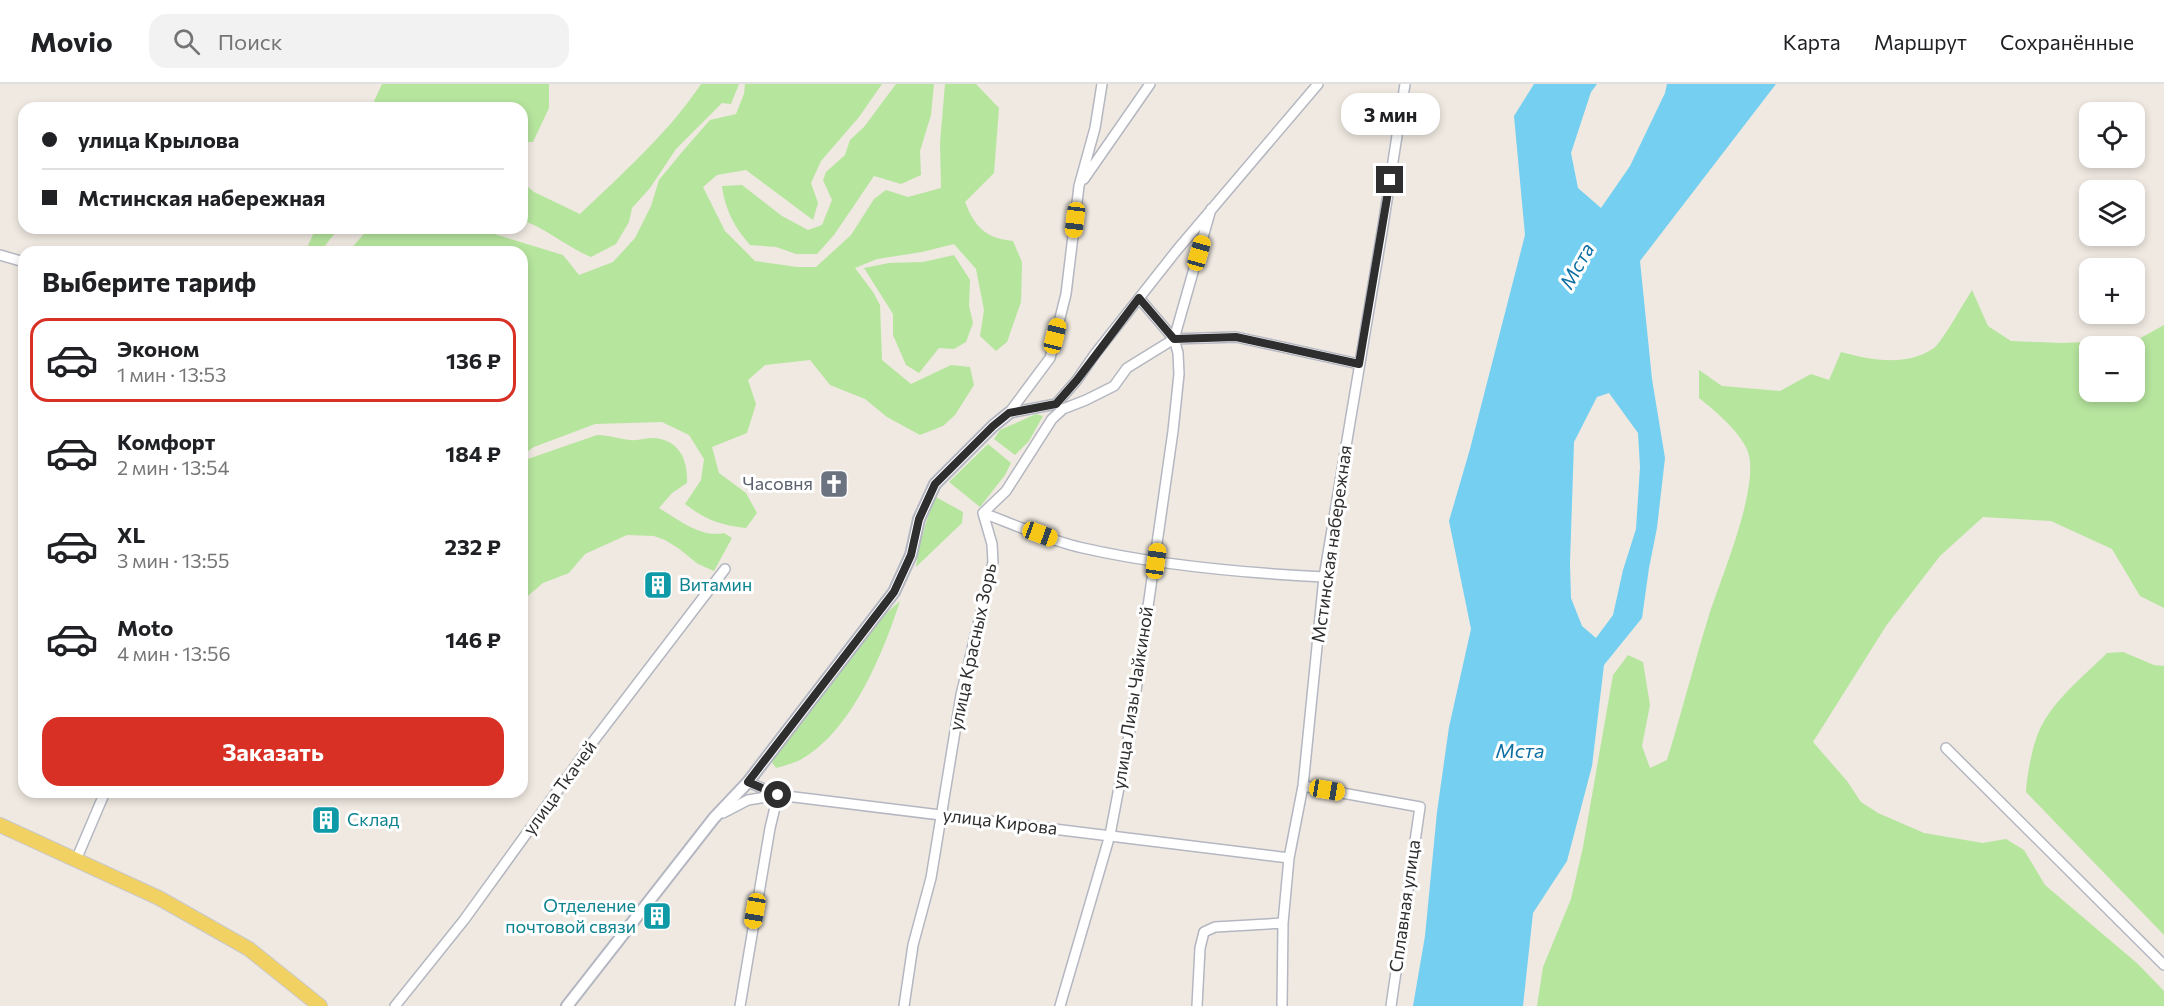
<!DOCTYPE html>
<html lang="ru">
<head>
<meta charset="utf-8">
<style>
  :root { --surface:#fff; --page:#f2f2f2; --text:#202124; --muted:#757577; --line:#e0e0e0; --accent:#d93025 }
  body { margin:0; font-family:Commissioner,sans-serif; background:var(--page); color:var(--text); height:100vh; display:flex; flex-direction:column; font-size:22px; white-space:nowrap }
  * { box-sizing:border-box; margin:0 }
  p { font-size:20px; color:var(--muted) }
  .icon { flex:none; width:33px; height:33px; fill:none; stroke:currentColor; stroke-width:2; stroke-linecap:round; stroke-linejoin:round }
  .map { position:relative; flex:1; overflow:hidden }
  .details { position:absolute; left:18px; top:162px; width:510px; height:552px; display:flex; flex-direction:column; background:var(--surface); border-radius:18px; box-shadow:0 3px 9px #0003 }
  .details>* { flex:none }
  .hud { position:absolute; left:18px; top:18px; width:510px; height:132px; border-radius:18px; box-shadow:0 3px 9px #0003; display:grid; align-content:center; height:132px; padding:0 24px; background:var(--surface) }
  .tools { position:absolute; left:2079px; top:18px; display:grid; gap:12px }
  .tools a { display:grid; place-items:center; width:66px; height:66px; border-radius:12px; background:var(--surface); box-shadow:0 3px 9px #0003; font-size:30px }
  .end { position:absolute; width:27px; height:27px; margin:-14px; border:8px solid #2e2e2e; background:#fff; box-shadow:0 0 0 3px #fff }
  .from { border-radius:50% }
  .bubble { position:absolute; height:42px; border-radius:18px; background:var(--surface); box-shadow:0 3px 9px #0003; font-size:20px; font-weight:700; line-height:42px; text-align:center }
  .car { position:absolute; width:18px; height:36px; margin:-18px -9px; border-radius:8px; box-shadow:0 0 4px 2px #0007; background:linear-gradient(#f5c518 24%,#345 0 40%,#f5c518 0 76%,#345 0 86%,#f5c518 0) }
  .hud b { display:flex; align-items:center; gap:21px; height:57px; font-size:22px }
  .hud b+b { border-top:2px solid var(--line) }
  .hud i { width:15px; height:15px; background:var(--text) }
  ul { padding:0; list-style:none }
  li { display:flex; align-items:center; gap:18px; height:84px; margin:0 12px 9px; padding:0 12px; border:3px solid transparent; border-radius:18px }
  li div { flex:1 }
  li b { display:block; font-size:22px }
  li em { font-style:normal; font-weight:700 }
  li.selected { border-color:var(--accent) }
  li>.icon { width:54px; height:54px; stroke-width:1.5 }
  h2 { padding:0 24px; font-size:27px; line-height:72px }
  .button { display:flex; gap:12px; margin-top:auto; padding:12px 24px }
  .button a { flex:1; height:69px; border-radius:18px; background:var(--accent); color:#fff; font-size:24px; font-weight:700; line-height:69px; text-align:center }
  header { display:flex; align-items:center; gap:36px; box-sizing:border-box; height:84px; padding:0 30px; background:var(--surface); border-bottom:2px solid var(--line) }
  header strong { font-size:28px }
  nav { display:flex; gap:33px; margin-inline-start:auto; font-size:21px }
  .search { width:420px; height:54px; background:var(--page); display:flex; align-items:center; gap:15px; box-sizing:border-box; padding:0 21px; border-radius:18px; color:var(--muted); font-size:22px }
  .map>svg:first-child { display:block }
  .green { fill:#b6e59e; fill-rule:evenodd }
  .water { fill:#75cff0; fill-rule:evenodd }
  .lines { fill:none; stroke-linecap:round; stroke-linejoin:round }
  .minor-casing { stroke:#b4b7c1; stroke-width:12 }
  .tertiary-casing { stroke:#b4b7c1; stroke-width:14 }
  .primary-casing { stroke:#c9c9c9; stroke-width:16 }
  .minor { stroke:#fff; stroke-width:9 }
  .tertiary { stroke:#fff; stroke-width:10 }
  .primary { stroke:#f2d163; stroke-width:14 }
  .route { stroke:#2e2e2e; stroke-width:8 }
  .labels { text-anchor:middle; stroke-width:6; stroke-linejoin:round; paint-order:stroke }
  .worship-label { font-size:18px; fill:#5b616d; stroke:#fff; text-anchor:end }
  .street-label { font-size:18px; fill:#2e2e2e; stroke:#fff }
  .culture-label { font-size:18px; fill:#0d838f; stroke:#fff; text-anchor:start }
  .water-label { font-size:20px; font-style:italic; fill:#0d6fa3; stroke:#fff }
</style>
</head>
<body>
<header>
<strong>Movio</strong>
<div class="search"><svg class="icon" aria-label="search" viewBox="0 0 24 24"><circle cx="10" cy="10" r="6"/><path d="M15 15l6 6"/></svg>Поиск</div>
<nav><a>Карта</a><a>Маршрут</a><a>Сохранённые</a></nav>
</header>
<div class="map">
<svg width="2164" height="922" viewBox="0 0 2164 922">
  <rect width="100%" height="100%" fill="#efe9e1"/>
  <path class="green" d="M382,0H549V24L533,58H522V24H371Z
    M701,0H739L731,20L722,19L676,65L650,104L632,124L629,138L616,160L591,173C567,163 547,145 522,136V98L534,108L580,130C620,92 671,46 701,0Z
    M745,0H882L859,33L821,77L811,99L818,119L813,136L746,86L717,91L703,103L725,147L755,177L797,183H816L851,151L874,115L886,106L908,113L941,104L940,59L945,0H976L999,24L994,89L965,118C975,143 985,154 1013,157L1022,178L1021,218L1007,258L996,267L980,252L984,226L976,185L954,160L922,168L877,175L855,184L873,208L880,221L882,276L911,300L951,281L970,283L974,301L955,331L943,342L920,351L887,333L865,315L830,301L810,276L765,281L748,296L756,320L747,349L712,363L719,389L746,409L757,429L746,444C722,442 704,435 685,420L701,396L704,375L689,351L662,338L595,340L534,363L522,371V168H348L369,144H475L563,171L579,191L613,178L635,154L651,122L659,96L682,68L710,36L736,30L744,10Z
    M896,0H934L931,31L920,67L921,91L901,100L874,92L834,151L817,170H796L776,163L750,161C735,144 725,126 722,102L742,101L782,132L808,146L822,141L832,116L823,96L826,88L845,71L850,56L864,43Z
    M316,144H339L320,168H305Z
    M954,171L970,196L969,222L973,239L966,258L954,265L939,264L919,289L906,281L893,251V230L864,184L889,179L923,178Z
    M1972,206L1988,242L2011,257L2062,259L2137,256L2164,241V524L2140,512L2112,465L2051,437L1983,433L1940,472L1886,542L1813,658L1847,697L1861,718L1878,729L1924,749L1983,759L2006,755L2024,766L2045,801L2138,880L2164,907V922H1537L1543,883L1571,815L1583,763L1613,591L1628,571L1643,578L1650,621L1642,662L1650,684L1667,676C1682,628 1694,579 1709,531C1721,494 1760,403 1748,368C1741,348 1715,327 1699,314V286L1722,302L1780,307L1811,290L1829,296L1841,268C1870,276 1907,283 1934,264C1942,258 1965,217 1972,206ZM2090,262H2134V308H2090Z
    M1036,330L1043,332L1029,357L1015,371L994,355L1000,346Z
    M597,351C609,351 619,355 630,356C638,357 646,354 654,354C680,356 688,377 687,399L672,409L659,424C679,436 701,454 724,449L732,454L714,487L698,480L678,464L665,456L654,452L627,451L585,470L569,489L543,499L522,517V377Z
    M988,360L1011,379L1005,391L980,423L949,398Z
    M934,412L963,428L962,439L916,483L918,466Z
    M900,517C883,570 850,651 798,677C791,680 783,682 776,684L769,674L882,533Z
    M2123,568L2154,581L2164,582V851L2026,708C2027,690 2033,657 2042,641C2057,613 2085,591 2107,569Z"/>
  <path class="water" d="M1534,0H1597L1591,8L1571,69L1578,104L1601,124L1630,82L1665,9L1667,0H1776L1640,177L1652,295L1665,374L1657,444L1649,484L1642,534L1604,581L1592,682L1567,777L1533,829L1523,922H1413L1425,852L1437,728L1449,643L1471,545L1449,437L1470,365L1525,151L1514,32ZM1609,309L1638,349L1640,383L1636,445L1623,486L1613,531L1596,554L1582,542L1571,514L1570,479L1574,358L1597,313Z"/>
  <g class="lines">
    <g class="minor-casing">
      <path id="minor" d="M1084,95L1150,0
        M0,171L24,178
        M1139,214L1174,255L1236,253L1359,280
        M1009,329L1056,320L1077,296L1095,270L1177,166L1318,0
        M1009,329L1050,274L1066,210L1079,102L1095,44L1102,0
        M983,429C1015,441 1051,457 1083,464C1162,482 1244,489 1324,493
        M1946,664L2164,881
        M1303,702L1420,723L1391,922
        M723,729L748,716L778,711L1289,774
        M76,776L105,708
        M395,922L464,836L592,659L725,485
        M740,922L770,744L778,711L748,698
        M904,922L913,861L931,794L961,611L993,478L992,460L983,429L1006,407L1052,335L1063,325L1086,316L1114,302L1127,284L1174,255
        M1060,922L1110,751L1132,635L1173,347L1179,290L1178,269L1174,255L1211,125
        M1197,922L1200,864L1204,848L1215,843L1283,839
        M1282,922L1283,839L1289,774L1303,702L1324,493L1383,142L1405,0"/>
    </g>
    <g class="tertiary-casing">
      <path id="tertiary" d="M567,922L714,734L748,698L894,508L911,471L919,435L935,400L993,342L1009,329"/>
    </g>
    <g class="primary-casing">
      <path id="primary" d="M0,741L159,814L249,865L320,922"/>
    </g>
    <use href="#minor" class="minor"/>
    <use href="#tertiary" class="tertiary"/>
    <use href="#primary" class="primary"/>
  </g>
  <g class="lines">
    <path class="route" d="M778,711L748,698L894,508L911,471L919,435L935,400L993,342L1009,329L1056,320L1077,296L1139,214L1174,255L1236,253L1359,280L1390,96"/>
  </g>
  <defs>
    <g id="church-square" transform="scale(1.5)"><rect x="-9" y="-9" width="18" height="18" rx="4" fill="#6b7280" stroke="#fff"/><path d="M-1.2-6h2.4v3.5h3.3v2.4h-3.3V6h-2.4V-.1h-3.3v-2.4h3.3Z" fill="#fff"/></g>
    <g id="building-square" transform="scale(1.5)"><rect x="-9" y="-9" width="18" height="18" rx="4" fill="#0f9aa8" stroke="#fff"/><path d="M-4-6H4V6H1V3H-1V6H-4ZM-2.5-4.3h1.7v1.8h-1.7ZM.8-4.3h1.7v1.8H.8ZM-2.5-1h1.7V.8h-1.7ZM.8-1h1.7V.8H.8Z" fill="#fff"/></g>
  </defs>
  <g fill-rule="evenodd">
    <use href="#church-square" x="834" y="400"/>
    <use href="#building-square" x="658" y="501"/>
    <use href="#building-square" x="326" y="736"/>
    <use href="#building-square" x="657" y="832"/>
  </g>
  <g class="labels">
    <g class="worship-label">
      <text x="813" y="406">Часовня</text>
    </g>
    <g class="street-label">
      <text transform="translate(1332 460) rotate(-82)" y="6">Мстинская набережная</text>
      <text transform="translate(973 563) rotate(-78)" y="6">улица Красных Зорь</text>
      <text transform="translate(1133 614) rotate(-81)" y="6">улица Лизы Чайкиной</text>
      <text transform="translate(560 704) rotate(-54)" y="6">улица Ткачей</text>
      <text transform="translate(1000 738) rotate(7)" y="6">улица Кирова</text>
      <text transform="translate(1405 822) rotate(-82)" y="6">Сплавная улица</text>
    </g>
    <g class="culture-label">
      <text x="679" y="507">Витамин</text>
      <text x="347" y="742">Склад</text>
      <text x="636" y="828" text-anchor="end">Отделение<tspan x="636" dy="21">почтовой связи</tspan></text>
    </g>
    <g class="water-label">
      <text transform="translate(1577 182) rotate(-61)" y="7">Мста</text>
      <text x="1520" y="674">Мста</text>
    </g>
  </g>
</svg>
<div class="tools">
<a><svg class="icon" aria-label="locate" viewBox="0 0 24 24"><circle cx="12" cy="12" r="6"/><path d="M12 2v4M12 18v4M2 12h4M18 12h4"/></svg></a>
<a><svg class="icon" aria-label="layers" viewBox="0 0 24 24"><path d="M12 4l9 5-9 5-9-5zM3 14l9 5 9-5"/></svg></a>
<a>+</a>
<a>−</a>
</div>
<i class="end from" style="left:778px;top:711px"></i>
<i class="end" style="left:1390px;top:96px"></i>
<div class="bubble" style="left:1341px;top:9px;width:99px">3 мин</div>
<i class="car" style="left:1075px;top:136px;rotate:187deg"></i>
<i class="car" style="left:1199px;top:169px;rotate:16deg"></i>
<i class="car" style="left:1055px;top:252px;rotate:14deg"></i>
<i class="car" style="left:1040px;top:450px;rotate:110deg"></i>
<i class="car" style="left:1156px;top:477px;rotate:8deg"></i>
<i class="car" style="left:1327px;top:706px;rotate:100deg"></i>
<i class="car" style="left:755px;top:827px;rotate:190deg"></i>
<div class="hud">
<b><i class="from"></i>улица Крылова</b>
<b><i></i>Мстинская набережная</b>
</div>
<section class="details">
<h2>Выберите тариф</h2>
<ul>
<li class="selected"><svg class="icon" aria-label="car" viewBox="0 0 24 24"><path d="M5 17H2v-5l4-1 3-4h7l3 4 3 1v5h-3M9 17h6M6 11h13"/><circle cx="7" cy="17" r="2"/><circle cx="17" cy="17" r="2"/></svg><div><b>Эконом</b><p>1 мин · 13:53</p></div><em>136 ₽</em></li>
<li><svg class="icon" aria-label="car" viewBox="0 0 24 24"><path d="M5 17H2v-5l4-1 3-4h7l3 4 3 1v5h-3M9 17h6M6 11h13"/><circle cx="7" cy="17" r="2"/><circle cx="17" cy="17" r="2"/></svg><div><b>Комфорт</b><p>2 мин · 13:54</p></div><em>184 ₽</em></li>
<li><svg class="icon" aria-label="car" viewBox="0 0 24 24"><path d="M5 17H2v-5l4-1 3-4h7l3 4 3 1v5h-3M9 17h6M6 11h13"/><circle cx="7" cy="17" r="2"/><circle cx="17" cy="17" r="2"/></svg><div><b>XL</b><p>3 мин · 13:55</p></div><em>232 ₽</em></li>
<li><svg class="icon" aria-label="car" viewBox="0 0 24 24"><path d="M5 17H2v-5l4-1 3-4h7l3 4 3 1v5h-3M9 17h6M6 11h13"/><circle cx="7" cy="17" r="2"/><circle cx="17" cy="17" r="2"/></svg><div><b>Moto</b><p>4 мин · 13:56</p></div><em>146 ₽</em></li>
</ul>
<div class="button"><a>Заказать</a></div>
</section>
</div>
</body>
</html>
